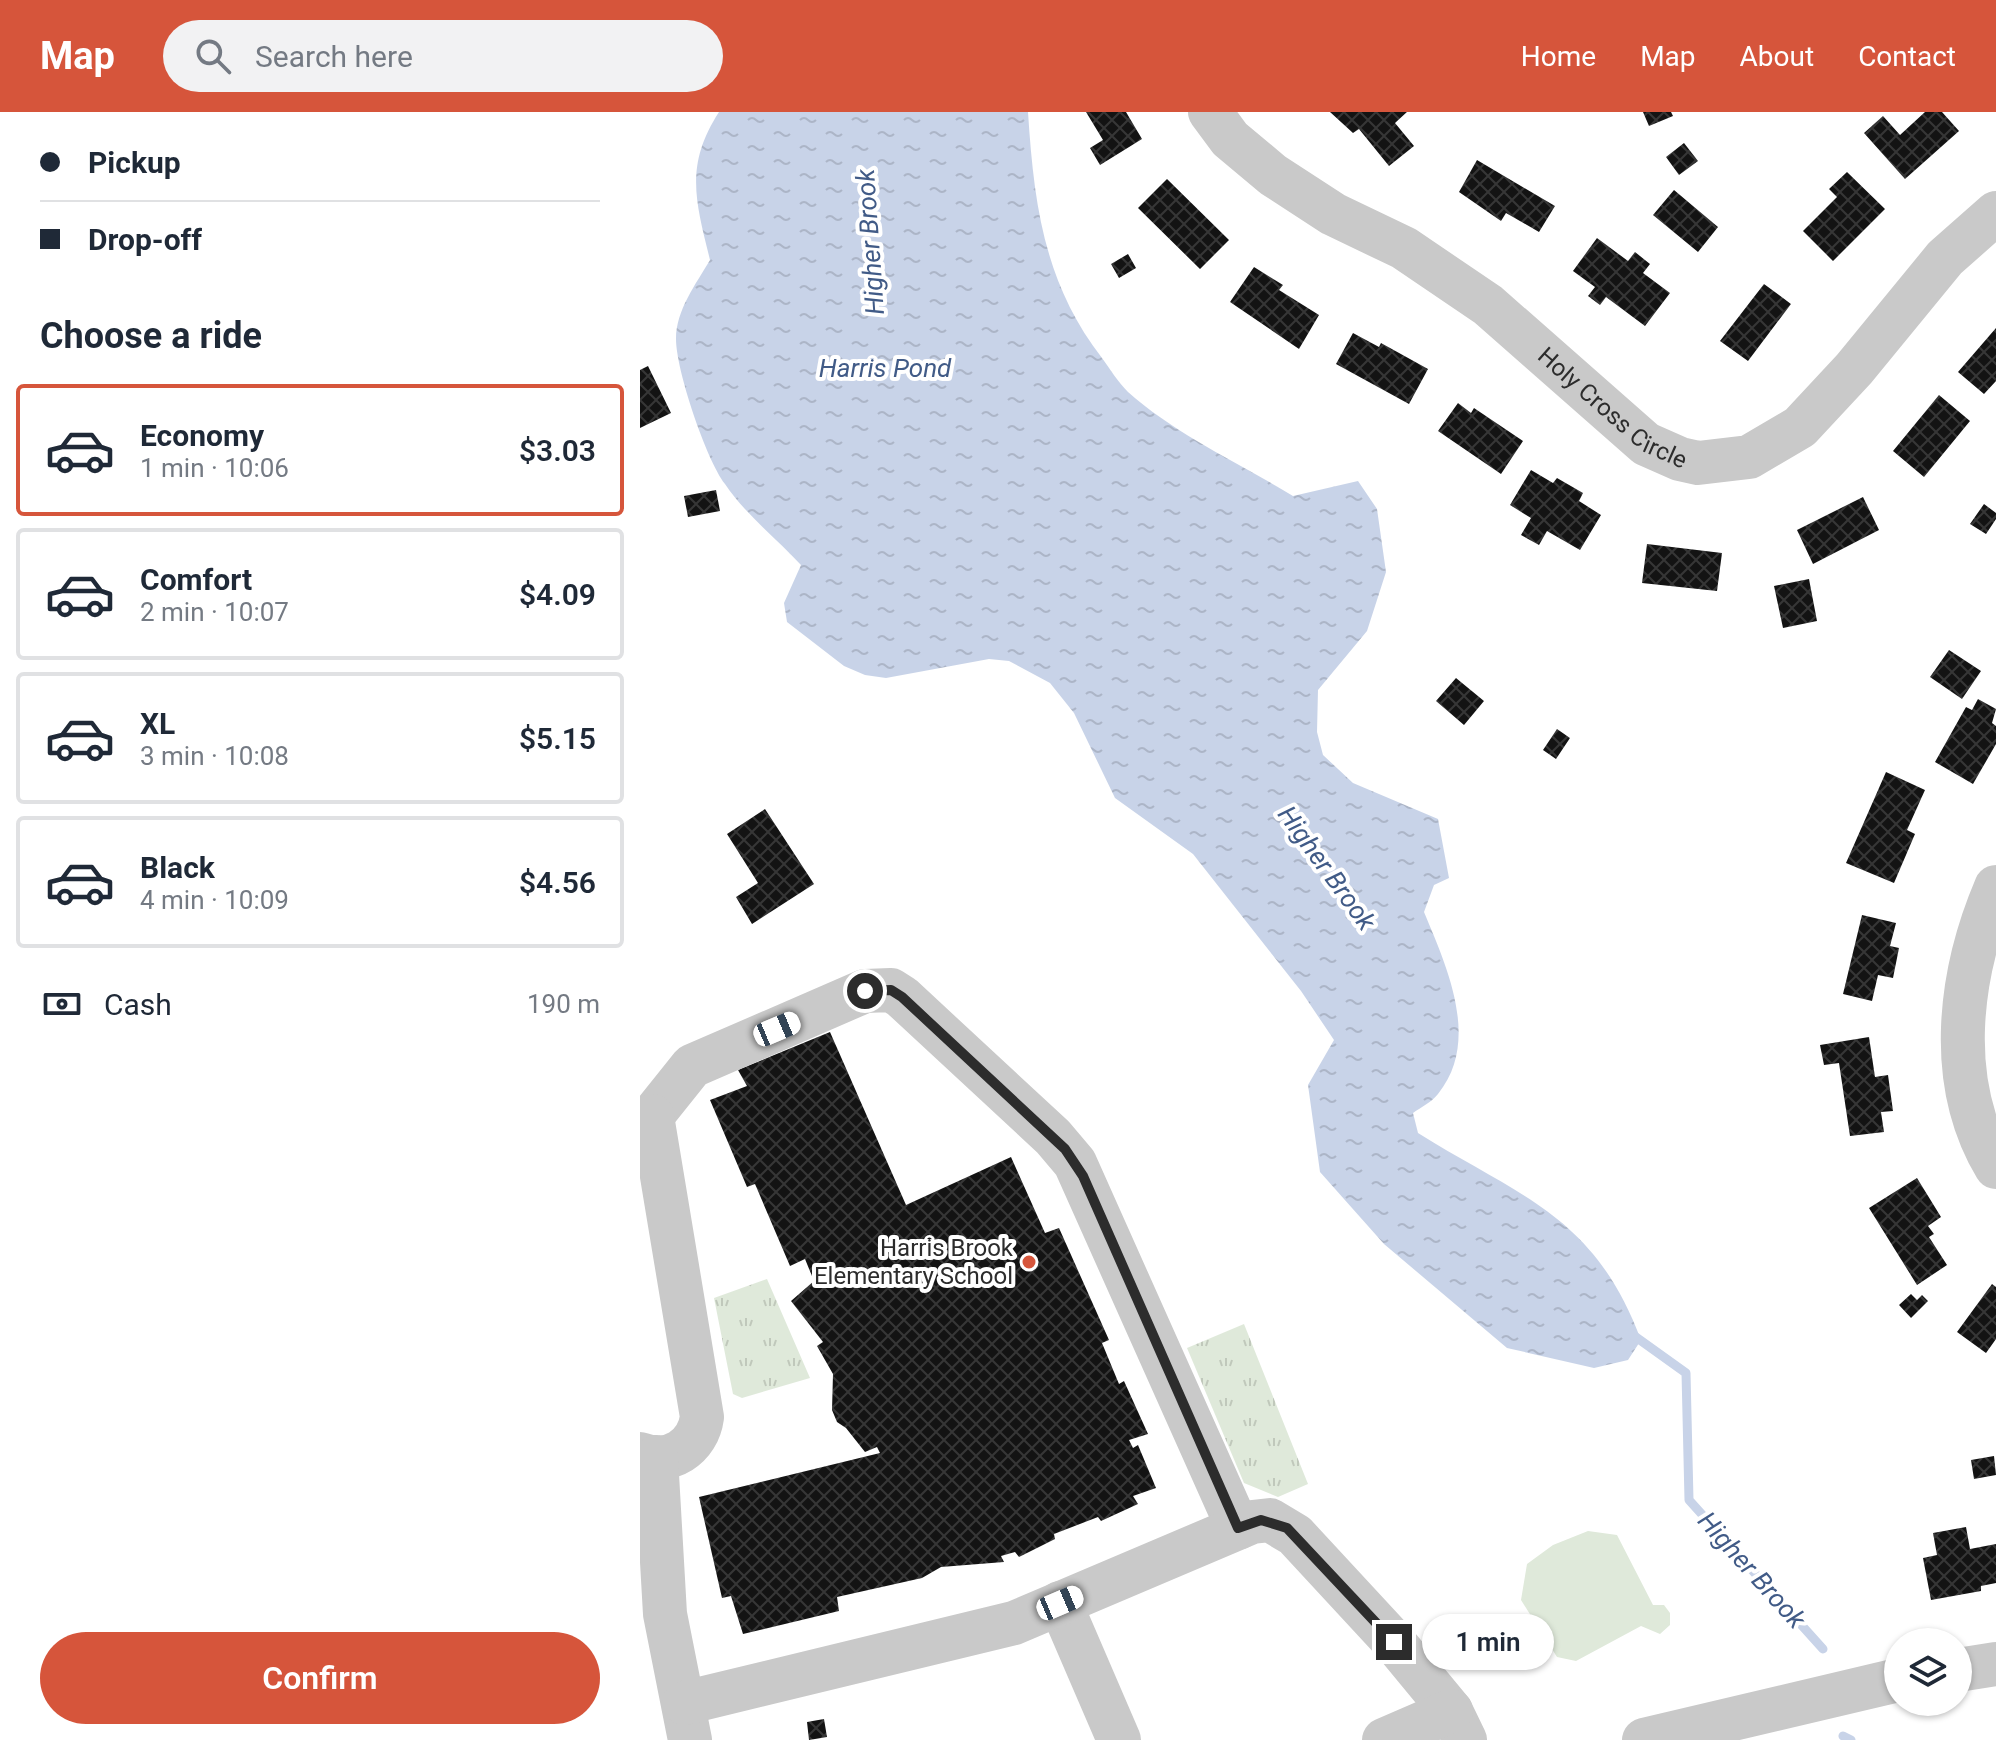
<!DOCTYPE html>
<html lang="en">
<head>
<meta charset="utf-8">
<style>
  :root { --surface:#fff; --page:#f2f2f3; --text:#1f2937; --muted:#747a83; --line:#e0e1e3; --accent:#d6553b }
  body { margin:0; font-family:Roboto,sans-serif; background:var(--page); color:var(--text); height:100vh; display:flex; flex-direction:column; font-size:30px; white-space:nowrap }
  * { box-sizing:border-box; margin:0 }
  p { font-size:26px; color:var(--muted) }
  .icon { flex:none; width:44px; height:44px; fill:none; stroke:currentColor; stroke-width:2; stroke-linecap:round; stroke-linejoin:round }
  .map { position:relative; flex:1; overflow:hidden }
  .sheet { display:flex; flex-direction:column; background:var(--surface); width:640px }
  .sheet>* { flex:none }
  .top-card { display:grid; align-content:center; height:176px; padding:0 40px; background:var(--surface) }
  .buttons { position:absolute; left:1244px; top:1516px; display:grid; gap:16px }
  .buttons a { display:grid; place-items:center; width:88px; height:88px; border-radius:50%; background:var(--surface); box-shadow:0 2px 6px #0004; font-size:40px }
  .end { position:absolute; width:36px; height:36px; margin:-18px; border:10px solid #2c2c2c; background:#fff; box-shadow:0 0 0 4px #fff }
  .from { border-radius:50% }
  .bubble { position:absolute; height:56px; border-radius:28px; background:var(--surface); box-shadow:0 2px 6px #0004; font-size:26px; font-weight:600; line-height:56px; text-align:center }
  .car { position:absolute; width:24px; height:48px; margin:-24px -12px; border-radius:10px; box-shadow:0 0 6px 2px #0007; background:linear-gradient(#fff 24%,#345 0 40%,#fff 0 76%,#345 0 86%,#fff 0) }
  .top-card b { display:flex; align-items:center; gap:28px; height:76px; font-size:30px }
  .top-card b+b { border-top:2px solid var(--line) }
  .top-card i { width:20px; height:20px; background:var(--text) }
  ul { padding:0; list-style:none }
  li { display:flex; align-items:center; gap:24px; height:132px; margin:0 16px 12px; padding:0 24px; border:4px solid var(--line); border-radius:8px }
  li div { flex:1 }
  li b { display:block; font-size:30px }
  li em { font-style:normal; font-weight:600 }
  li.selected { border-color:var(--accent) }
  li>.icon { width:72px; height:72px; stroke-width:1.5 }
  h2 { padding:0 40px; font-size:36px; line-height:96px }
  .pay { display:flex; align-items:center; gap:20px; height:88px; padding:0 40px; font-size:30px }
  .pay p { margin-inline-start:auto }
  .action { display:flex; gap:16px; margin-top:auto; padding:16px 40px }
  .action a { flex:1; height:92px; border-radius:48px; background:var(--accent); color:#fff; font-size:32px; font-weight:600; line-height:92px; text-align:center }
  header { display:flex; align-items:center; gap:48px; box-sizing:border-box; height:112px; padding:0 40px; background:var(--accent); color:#fff }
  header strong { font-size:38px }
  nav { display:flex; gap:44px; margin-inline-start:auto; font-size:28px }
  .search { width:560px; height:72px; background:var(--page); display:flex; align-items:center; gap:20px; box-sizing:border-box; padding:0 28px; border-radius:44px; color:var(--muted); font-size:30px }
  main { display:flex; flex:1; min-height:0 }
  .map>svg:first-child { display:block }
  .green { fill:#dfe9da }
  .park { fill:url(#park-tufts) }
  .water { fill:url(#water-ripples) }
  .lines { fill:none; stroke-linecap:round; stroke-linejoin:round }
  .stream { stroke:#c8d3e8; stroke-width:9 }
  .building { fill:url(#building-cross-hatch) }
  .minor { stroke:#c9c9c9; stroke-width:44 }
  .route { stroke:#2c2c2c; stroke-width:10 }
  .poi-dot { fill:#d6553b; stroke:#fff; stroke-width:3 }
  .labels { text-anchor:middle; stroke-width:8; stroke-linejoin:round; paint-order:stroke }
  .street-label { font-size:24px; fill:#2c2c2c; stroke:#fff }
  .poi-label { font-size:24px; fill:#2c2c2c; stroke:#fff; text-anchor:end }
  .water-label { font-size:26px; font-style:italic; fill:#415b87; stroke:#fff }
</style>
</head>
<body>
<header>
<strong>Map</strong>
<div class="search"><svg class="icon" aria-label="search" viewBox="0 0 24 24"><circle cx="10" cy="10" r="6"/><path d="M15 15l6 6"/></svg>Search here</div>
<nav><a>Home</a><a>Map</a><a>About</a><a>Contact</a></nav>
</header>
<main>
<section class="sheet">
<div class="top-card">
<b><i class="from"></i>Pickup</b>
<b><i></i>Drop-off</b>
</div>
<h2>Choose a ride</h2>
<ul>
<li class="selected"><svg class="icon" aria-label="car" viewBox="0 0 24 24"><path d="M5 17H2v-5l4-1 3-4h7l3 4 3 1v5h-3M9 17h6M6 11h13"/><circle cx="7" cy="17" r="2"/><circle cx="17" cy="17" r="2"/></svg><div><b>Economy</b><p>1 min · 10:06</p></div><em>$3.03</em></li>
<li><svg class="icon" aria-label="car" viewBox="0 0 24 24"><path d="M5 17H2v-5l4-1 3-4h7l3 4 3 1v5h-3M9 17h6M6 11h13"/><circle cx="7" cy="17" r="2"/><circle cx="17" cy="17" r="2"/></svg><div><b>Comfort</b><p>2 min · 10:07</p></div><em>$4.09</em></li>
<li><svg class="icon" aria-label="car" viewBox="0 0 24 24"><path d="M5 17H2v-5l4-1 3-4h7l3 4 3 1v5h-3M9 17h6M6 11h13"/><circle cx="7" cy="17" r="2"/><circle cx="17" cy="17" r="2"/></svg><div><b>XL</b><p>3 min · 10:08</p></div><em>$5.15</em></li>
<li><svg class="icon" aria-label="car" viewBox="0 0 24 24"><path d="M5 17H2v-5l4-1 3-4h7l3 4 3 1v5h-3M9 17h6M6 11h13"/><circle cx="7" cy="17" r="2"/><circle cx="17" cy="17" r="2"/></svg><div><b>Black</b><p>4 min · 10:09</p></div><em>$4.56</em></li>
</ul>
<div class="pay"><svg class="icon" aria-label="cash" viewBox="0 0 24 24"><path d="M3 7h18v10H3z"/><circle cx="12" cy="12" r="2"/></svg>Cash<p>190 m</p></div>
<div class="action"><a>Confirm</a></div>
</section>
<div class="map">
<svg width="1356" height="1628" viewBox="0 0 1356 1628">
  <defs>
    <pattern id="park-tufts" width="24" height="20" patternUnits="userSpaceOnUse" patternTransform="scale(2)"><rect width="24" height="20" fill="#dfe9da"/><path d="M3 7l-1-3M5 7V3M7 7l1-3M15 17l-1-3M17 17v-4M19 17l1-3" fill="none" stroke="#c0c8bb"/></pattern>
    <pattern id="water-ripples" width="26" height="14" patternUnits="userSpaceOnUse" patternTransform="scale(2)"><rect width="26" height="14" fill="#c8d3e8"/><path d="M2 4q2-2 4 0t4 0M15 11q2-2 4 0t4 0" fill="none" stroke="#acb5c7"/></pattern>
    <pattern id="building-cross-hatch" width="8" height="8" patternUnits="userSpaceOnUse" patternTransform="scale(2)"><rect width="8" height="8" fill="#131313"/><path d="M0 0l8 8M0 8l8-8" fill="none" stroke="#363636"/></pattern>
  </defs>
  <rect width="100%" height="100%" fill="#fff"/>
  <path class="green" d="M948,1419L977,1423L1013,1493H1024L1030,1501V1513L1020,1522L1001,1514L936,1549L917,1545L881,1488L887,1452L913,1433Z"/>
  <path class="park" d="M127,1167L170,1266L102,1286L93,1282L74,1186Z
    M604,1212L668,1372L638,1385L604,1371L547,1236Z"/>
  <path class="water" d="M79,0H388C394,92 404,171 462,246C470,257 478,270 488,280C535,322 599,351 653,384L718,369L737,397L746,460L727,519L678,578L677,620L683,643L713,671L798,707L809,766L794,773L784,800C807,855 841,929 798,982C792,990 781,995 773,1001L778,1021C882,1086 954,1103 1001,1228L988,1248L954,1256L867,1236L744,1132L680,1060L668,973L694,928L661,879L553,742L475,686L434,601L410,571L369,549L349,547L246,566L225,563L204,554L147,510L144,491L161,453C137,427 105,402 85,372C66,347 36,258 36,227C36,198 56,172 70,148C56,90 44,54 79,0Z"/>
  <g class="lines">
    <path class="stream" d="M993,1223L1046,1261L1049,1388L1183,1537
      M1203,1624L1211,1628"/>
  </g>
  <path class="building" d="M446,0H486L502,27L460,53L450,36L463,28Z
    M690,0H767L755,11L774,34L749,54L719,17L713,21Z
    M1003,0H1031L1033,4L1009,14Z
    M1285,0H1302L1319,19L1265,67L1224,21L1243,4L1260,23Z
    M1044,31L1058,49L1039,63L1026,45Z
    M837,48L915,94L899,120L866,101L861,109L819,80Z
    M1207,60L1245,97L1193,149L1163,119L1197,85L1189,77Z
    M527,67L589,128L560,157L498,96Z
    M1034,78L1078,115L1058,140L1013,103Z
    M957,126L988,149L995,140L1010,152L1003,161L1030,181L1005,214L966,185L960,193L948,184L955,175L933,159Z
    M488,142L496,156L479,166L471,152Z
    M614,155L643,173L639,178L679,203L659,237L590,190Z
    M1124,172L1151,192L1108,249L1080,229Z
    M1356,216V269L1344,282L1318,260Z
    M713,221L739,235L741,231L788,257L769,292L696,252Z
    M8,254L31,301L0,316V258Z
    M1299,283L1330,309L1284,365L1253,339Z
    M818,291L831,301L834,296L883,329L861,362L798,319Z
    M891,358L913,371L917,366L943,381L939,389L961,403L940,438L907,419L899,433L881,423L891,406L870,393Z
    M76,378L80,399L48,405L44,384Z
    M1223,385L1239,418L1173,452L1157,418Z
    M1344,392L1356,401V407L1346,422L1330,412Z
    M1007,432L1082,441L1077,479L1002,471Z
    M1169,467L1177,509L1143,516L1134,474Z
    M1309,538L1341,559L1322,587L1290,565Z
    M816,566L844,589L824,613L796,589Z
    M1338,587L1356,597L1352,611L1356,614V632L1333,672L1295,650L1326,595L1332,598Z
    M917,617L930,626L916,647L903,638Z
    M1246,660L1285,678L1267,718L1275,722L1254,771L1206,751Z
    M125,697L174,772L112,812L96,785L118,771L87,722Z
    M1222,803L1256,811L1250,834L1259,836L1253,866L1238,863L1232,889L1203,882Z
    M190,920L266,1093L371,1045L405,1121L419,1116L469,1228L462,1231L479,1272L484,1269L508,1322L489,1328L493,1336L498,1333L516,1376L493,1384L498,1392L461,1409L458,1405L414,1422L415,1427L379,1445L375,1440L361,1444L364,1450L301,1455L282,1466L197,1485L199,1499L103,1522L91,1484L82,1486L59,1385L240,1341L237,1335L225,1340L206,1316L197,1310L192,1298L193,1262L177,1234L183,1230L151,1189L174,1169L165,1147L150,1154L115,1072L107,1075L70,988L107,974L98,958Z
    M1229,925L1235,965L1248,963L1253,999L1241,1000L1244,1020L1210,1024L1199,951L1184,953L1180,933Z
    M1277,1066L1301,1105L1288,1114L1294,1122L1289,1125L1307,1153L1277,1173L1229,1096Z
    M1352,1172L1356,1175V1227L1346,1241L1317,1220Z
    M1271,1182L1277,1188L1282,1183L1288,1189L1271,1206L1259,1193Z
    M1354,1344L1356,1363L1334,1367L1331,1348Z
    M1326,1415L1330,1437L1356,1432V1471L1341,1474V1479L1291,1488L1283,1446L1297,1443L1293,1421Z
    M184,1607L187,1625L169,1628L167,1610Z"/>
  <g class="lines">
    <g class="minor">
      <path id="s1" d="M570,0L590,27L633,63L693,102L764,136L848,193L1006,332L1040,347L1058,351L1109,345L1160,315L1214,257L1305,146L1356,101"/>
      <path d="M1356,775C1319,862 1305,970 1356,1055"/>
      <path d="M0,1009L12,1004L52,954L225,879L251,878L262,885L413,1025L435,1051L598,1416"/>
      <path d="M0,1342C30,1354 58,1335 62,1305L12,1004"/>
      <path d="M16,1345L25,1502L50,1628"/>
      <path d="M420,1491L479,1628"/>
      <path d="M1318,1558L1356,1552"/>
      <path d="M44,1591L374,1511L612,1410L630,1408L655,1423L754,1530L811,1599L825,1628"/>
      <path d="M744,1628L811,1599"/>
      <path d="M1004,1628L1258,1568"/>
    </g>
  </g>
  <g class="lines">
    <path class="route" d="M225,879L251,878L262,885L425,1037L443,1064L598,1416L621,1408L647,1416L754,1530"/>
  </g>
  <circle class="poi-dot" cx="389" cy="1150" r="8"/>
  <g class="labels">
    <g class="street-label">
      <text dy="8" stroke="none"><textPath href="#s1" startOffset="504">Holy Cross Circle</textPath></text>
    </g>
    <g class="poi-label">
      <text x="373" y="1144">Harris Brook<tspan x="373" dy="28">Elementary School</tspan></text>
    </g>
    <g class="water-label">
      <text transform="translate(230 130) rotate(-94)" y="9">Higher Brook</text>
      <text x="245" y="265">Harris Pond</text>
      <text transform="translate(687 756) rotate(54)" y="9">Higher Brook</text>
      <text transform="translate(1112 1458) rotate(48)" y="9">Higher Brook</text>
    </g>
  </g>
</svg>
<div class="buttons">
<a><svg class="icon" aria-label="layers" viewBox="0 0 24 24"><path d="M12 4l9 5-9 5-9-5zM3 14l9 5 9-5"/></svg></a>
</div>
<i class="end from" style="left:225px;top:879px"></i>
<i class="end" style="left:754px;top:1530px"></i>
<div class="bubble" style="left:782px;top:1502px;width:132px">1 min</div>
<i class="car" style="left:137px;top:917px;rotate:67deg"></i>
<i class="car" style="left:420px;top:1491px;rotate:67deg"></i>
</div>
</main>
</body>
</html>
